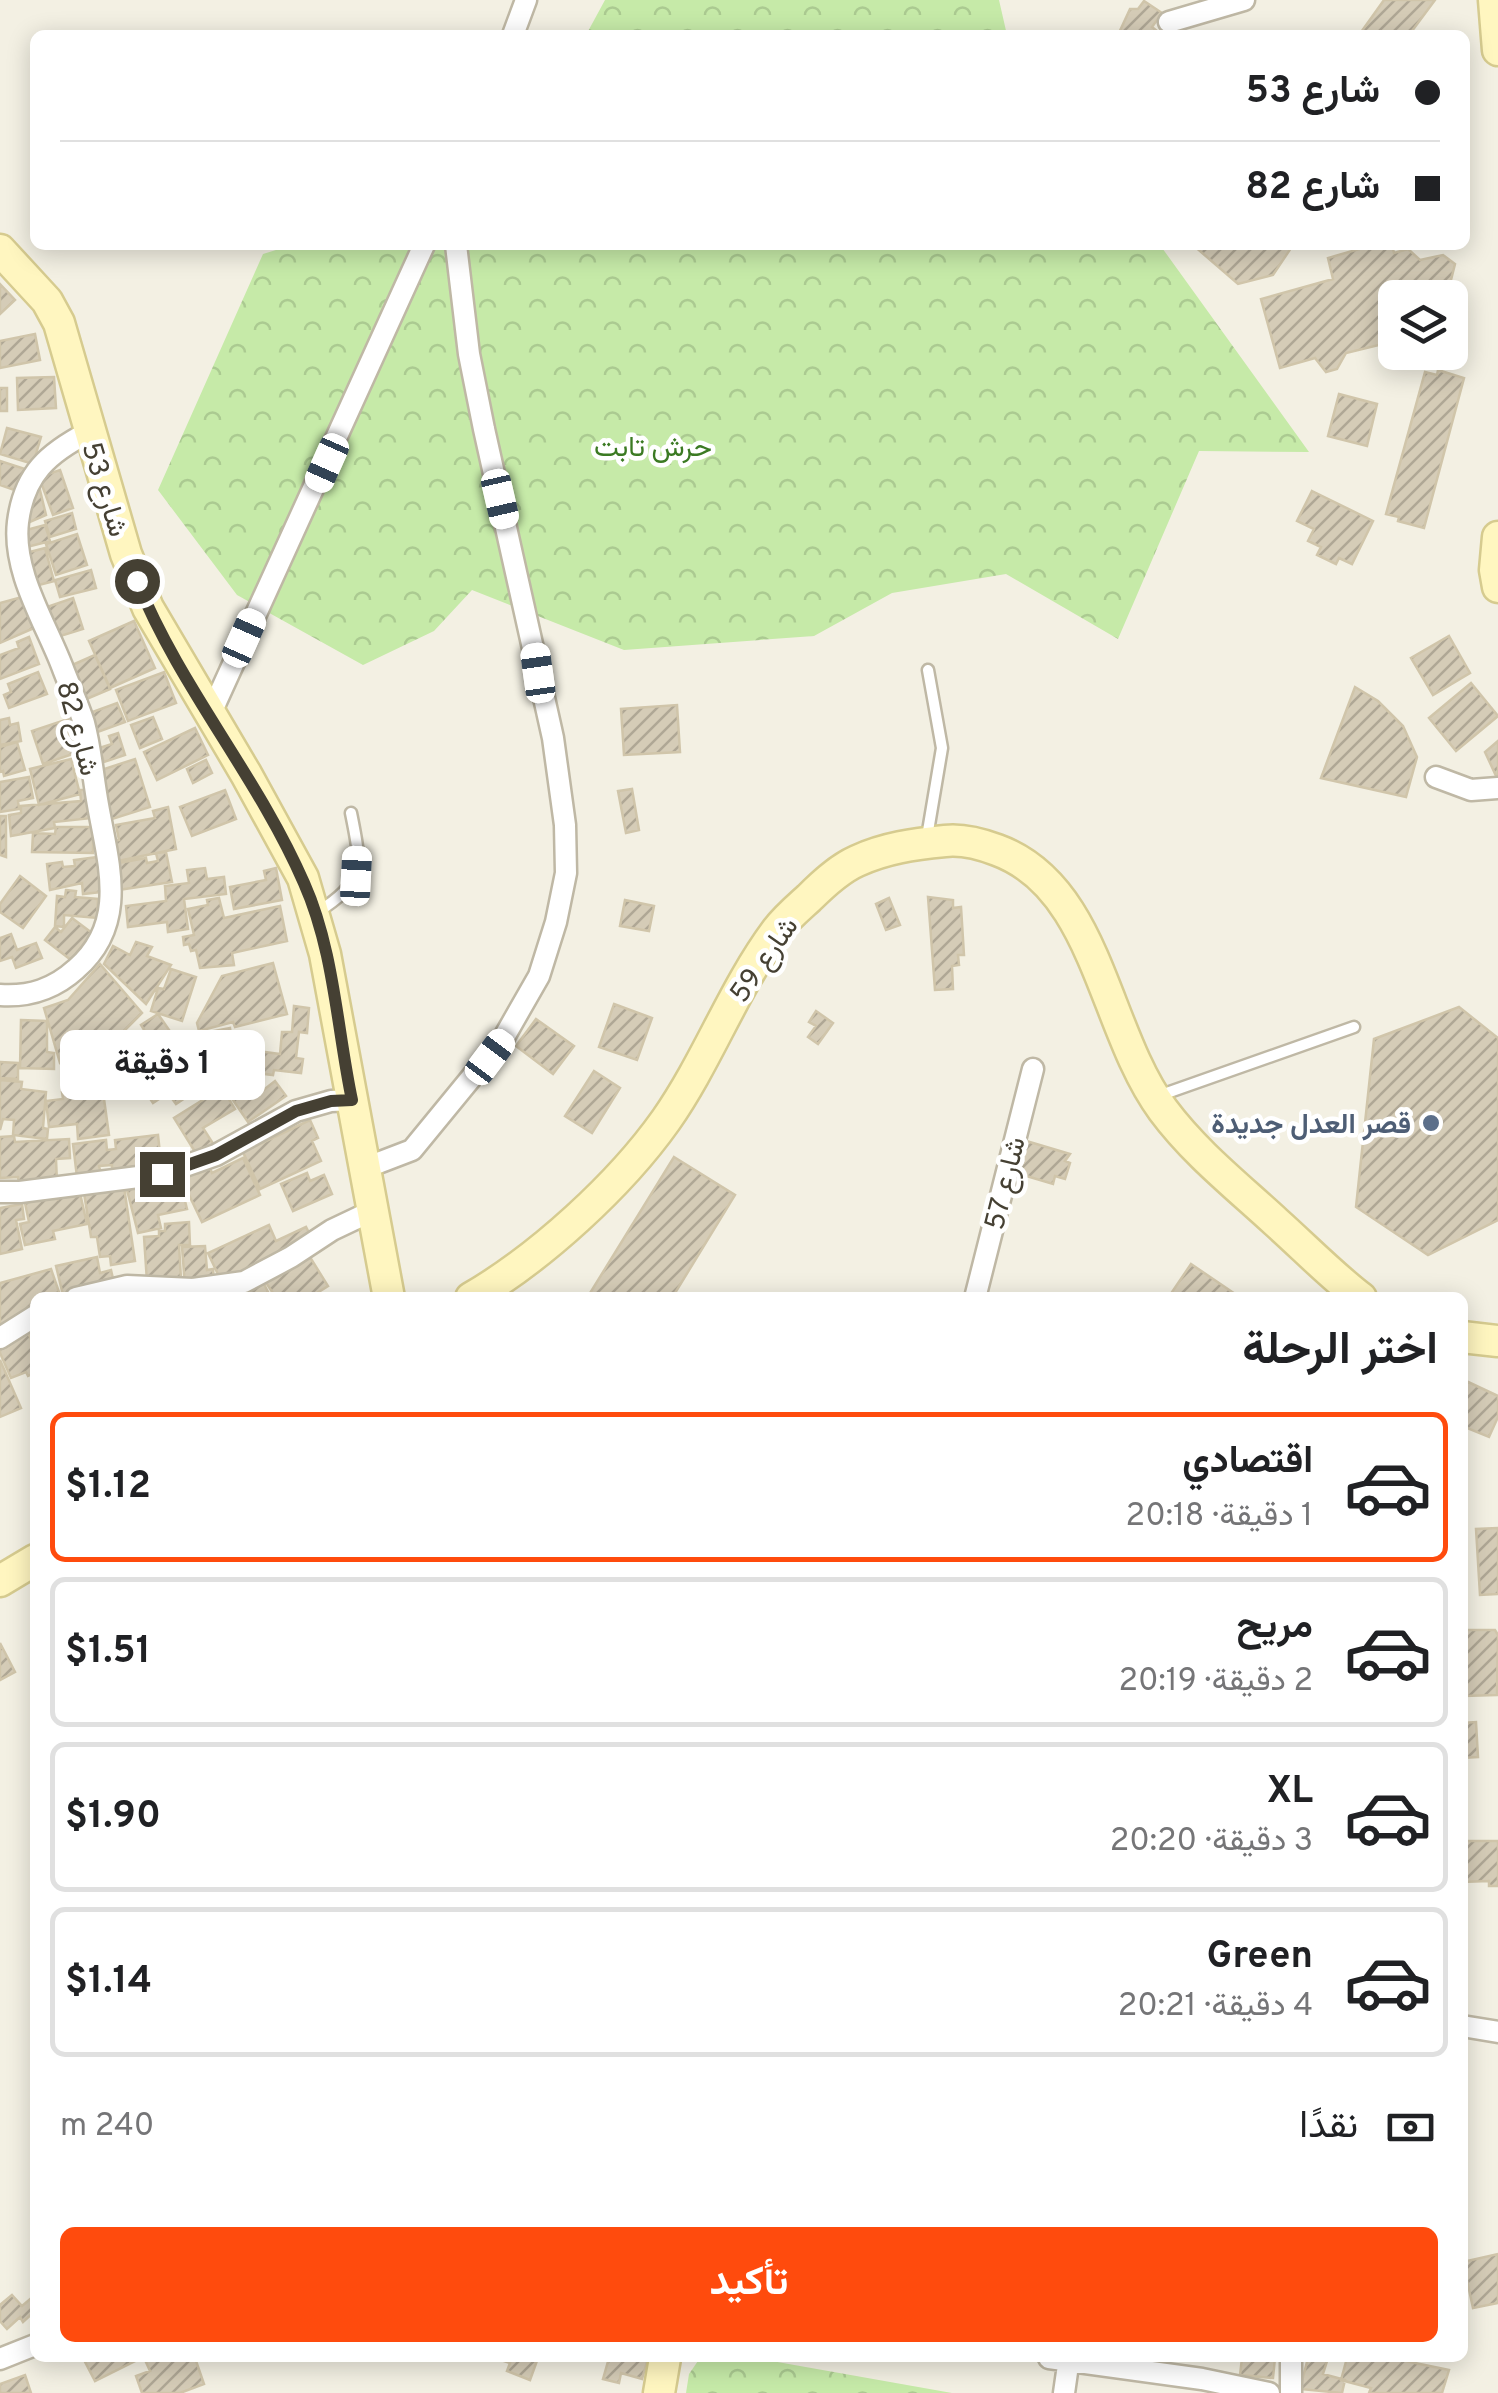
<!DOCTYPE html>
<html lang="ar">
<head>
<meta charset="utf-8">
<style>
  :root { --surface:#fff; --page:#f6f6f6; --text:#202124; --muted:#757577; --line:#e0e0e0; --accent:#ff4b0d }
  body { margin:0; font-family:Overpass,Vazirmatn,sans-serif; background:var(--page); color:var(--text); direction:rtl; height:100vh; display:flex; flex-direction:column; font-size:38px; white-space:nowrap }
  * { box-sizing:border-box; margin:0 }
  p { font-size:32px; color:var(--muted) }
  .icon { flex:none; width:55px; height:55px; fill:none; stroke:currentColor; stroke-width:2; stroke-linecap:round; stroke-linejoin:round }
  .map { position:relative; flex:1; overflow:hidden; direction:ltr }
  .drawer { position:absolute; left:30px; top:1292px; width:1438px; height:1070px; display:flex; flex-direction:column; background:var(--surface); border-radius:15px; box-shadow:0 5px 25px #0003; direction:rtl }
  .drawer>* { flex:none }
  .guide { position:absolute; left:30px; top:30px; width:1440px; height:220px; border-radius:15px; box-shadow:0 5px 25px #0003; direction:rtl; display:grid; align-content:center; height:220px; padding:0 30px; background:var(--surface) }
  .tools { position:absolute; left:1378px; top:280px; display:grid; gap:20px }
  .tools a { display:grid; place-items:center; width:90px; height:90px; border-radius:15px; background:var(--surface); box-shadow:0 5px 25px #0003; font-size:50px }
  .end { position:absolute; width:45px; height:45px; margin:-22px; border:12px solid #454033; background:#fff; box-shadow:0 0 0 5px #fff }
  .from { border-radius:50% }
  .bubble { position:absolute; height:70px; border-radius:15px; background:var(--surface); box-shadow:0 5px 25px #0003; font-size:32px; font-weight:700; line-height:70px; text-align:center; direction:rtl }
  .car { position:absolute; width:30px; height:60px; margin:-30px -15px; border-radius:12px; box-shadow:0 0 8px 2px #0007; background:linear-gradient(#fff 24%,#345 0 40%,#fff 0 76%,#345 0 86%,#fff 0) }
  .guide b { display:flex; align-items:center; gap:35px; height:95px; font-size:38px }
  .guide b+b { border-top:2px solid var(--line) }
  .guide i { width:25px; height:25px; background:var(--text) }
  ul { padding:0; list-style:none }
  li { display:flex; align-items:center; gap:30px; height:150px; margin:0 20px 15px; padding:0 10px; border:5px solid var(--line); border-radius:15px }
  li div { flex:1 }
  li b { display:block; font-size:38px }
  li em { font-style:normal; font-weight:700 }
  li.on { border-color:var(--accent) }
  li>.icon { width:90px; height:90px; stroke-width:1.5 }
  h2 { padding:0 30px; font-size:45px; line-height:120px }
  .pay { display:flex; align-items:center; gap:25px; height:110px; padding:0 30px; font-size:38px }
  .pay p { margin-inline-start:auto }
  .action { display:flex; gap:20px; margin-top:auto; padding:20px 30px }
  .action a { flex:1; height:115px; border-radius:15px; background:var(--accent); color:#fff; font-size:40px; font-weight:700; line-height:115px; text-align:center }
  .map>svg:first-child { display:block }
  .forest { fill:url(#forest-crowns) }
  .building { fill:url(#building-hatch); stroke:#d0c5aa; stroke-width:2.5 }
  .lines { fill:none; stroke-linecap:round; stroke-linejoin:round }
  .lane-casing { stroke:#bfb8a5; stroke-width:15 }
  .street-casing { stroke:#bfb8a5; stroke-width:25 }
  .secondary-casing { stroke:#d6cb8f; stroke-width:35 }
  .lane { stroke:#fff; stroke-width:10 }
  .street { stroke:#fff; stroke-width:20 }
  .secondary { stroke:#fff6c0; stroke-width:30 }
  .route { stroke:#454033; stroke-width:12 }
  .service-dot { fill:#5c6f8a; stroke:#fff; stroke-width:4 }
  .labels { text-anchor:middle; stroke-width:9; stroke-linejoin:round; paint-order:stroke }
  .park-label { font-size:28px; fill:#3b7a23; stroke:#fff }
  .street-label { font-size:28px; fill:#454033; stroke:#fff }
  .service-label { font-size:28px; font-weight:bold; fill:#4e5e75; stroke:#fff; text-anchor:end }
</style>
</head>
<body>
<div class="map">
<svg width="1498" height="2393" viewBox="0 0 1498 2393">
  <defs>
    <pattern id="forest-crowns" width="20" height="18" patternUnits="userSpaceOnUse" patternTransform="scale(2.5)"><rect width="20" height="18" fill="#c6eaa8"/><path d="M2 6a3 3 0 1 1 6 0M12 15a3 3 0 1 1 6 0" fill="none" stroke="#abca91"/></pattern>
    <pattern id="building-hatch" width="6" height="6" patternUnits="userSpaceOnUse" patternTransform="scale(2.5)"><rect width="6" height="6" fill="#d5ccb7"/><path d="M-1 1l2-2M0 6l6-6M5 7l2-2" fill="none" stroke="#afa795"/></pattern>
  </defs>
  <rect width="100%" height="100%" fill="#f3f0e3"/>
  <path class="forest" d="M605,0H999L1007,35H586Z
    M292,245H1160L1309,452L1199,451L1118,639L1006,574L892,593L814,636L624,650L472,590L434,631L363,665L237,595L158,490L263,254Z
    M700,2358H755L952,2393H686L689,2374Z"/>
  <path class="building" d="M1384,0H1435L1409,35H1359Z
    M1144,1L1162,13L1152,27L1162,35H1118L1130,9H1138Z
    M1193,245H1293L1273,275L1238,284Z
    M1373,245H1392L1394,253L1408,249L1420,260L1443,255L1455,264L1449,288L1465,305L1459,326L1450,328V298H1395V341L1346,353L1337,369L1326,372L1315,358L1280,368L1261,299L1333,279L1328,258Z
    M0,284L15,300L0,314Z
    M35,334L40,360L0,368V341Z
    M1438,370L1464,378L1424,528L1398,521L1399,517L1386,514L1425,372L1437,375Z
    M54,377L56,408L18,410L17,378Z
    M0,388H7V411H0Z
    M1339,394L1377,404L1367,446L1328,436Z
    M7,428L41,437L33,464L0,454Z
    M0,461L25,469L17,491L0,485Z
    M60,470L73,508L53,515L39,477Z
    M38,482L46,515L25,524Z
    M1312,491L1373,521L1352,564L1339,558L1336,564L1317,555L1321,547L1308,541L1314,529L1297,521Z
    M72,513L76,529L50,537L45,521Z
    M45,525L50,541L23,548L19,532Z
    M77,534L87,565L56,575L46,544Z
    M45,548L54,581L35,586L26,553Z
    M91,570L96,588L60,597L55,580Z
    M22,597L34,628L0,643V603Z
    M73,598L83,629L54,638L44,608Z
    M134,621L155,668L110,688L89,641Z
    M1449,636L1470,673L1433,695L1411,658Z
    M29,637L39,664L0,679V655L19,648L17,642Z
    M95,655L110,689L84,700L70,666Z
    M38,672L47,694L9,708L4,695L11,692L8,684Z
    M164,672L176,703L128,721L116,690Z
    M1471,683L1498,716L1456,751L1429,718Z
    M1355,687L1378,701L1403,726L1417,757L1406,797L1321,778Z
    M117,703L125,722L95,733L87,714Z
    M677,705L680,752L624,755L621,709Z
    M153,717L162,739L140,748L131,725Z
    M9,718L10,725L18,723L21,741L0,745V720Z
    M68,719L79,752L43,764L32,731Z
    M195,728L208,755L157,780L144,752Z
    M118,733L125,755L104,762L99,748L112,744L109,736Z
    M1498,741V777L1497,778L1485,752Z
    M17,742L25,770L4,776L3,771L0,772V747Z
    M71,759L80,794L39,805L30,769Z
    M135,759L150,807L109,820L95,772Z
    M206,760L212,773L193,783L187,769Z
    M29,777L33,798L18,801L19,809L0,812V782Z
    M632,789L639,830L626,833L618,791Z
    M80,790H89L92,818L54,822L55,828L11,836L9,815L21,813V806L81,801Z
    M225,790L236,819L192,836L180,807Z
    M168,807L176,849L113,862L109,842L119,840L116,825L155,818L153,811Z
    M0,816H6V857L0,855Z
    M56,827H93V853L32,852L33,833L55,834Z
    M166,852L172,882L118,890L113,864L146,858L147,863L158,861L156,853Z
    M98,857L102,892L83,894L82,883L50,890L47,864L62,862L63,867L75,866L74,860Z
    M205,868L207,879L224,877L226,894L184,899L188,929L168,932L167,922L128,927L126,906L166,901L165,886L189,883L187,870Z
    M276,868L282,900L234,909L230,887L266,880L264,871Z
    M20,876L46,896L23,928L0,912V904Z
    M66,890L76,891L75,897L98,899L97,918L64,915V927L55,926L57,896L65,897Z
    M928,897L953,900V908L961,907L964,955H958L959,965L952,966L953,989L935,990Z
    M219,898L224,918L280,906L287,941L232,953L234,965L200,968L196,950L191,951L189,944L184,945L183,937L194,935L188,909L208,905L207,900Z
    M889,898L900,925L886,930L876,904Z
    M625,900L654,906L649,931L620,926Z
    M72,918L92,933L71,960L45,940L55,927L61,932Z
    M11,934L17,950L36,943L42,958L16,968L12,957L0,961V938Z
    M136,942L152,947L147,956L171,965L146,1004L104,964L113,946L130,955Z
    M273,963L287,1014L235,1027L233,1022L199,1031L197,1023L222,976Z
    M100,964L142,1013L100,1055L60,1063L44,1008L68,1000Z
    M171,969L196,977L182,1021L151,1011L158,988L164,989Z
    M614,1004L652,1018L637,1060L599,1047Z
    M294,1006L309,1008L307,1033L299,1032L296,1058L303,1059L301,1073L274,1070L273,1075L249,1072L251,1050L280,1054L282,1032H292Z
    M1459,1007L1498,1038V1220L1428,1255L1356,1207L1374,1039Z
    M816,1011L833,1023L818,1044L808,1037L816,1026L809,1022Z
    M158,1014L187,1056L199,1048L218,1076L176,1104L168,1093L153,1103L139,1082L154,1071L134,1042L146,1033L141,1025Z
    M536,1019L574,1046L553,1074L516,1046Z
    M21,1020L47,1021V1052L54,1053V1069L20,1068Z
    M230,1028L231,1036L239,1034L243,1056L210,1063L204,1033Z
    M131,1043L144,1069L111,1086L101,1066L117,1058L114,1051Z
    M0,1062L18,1063V1079L0,1078Z
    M245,1068L261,1092L275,1081L286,1096L248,1122L222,1084Z
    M100,1070L109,1135L78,1139L77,1124L49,1127L46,1101L63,1099L62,1092L75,1090L73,1073Z
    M594,1071L620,1088L592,1133L565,1116Z
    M0,1080L22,1082L21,1089L46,1092L43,1128L48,1129L47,1139L13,1135L14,1120L3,1119L0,1130Z
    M222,1088L235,1109L203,1128L214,1145L197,1155L174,1118Z
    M310,1120L318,1138L312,1141L321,1161L260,1189L243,1152Z
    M158,1135L161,1163L112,1169V1165L99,1166L101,1174L77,1177L73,1144L106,1140L107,1150L116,1149L115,1140Z
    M14,1136L15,1142L69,1139L70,1158L56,1159L57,1182L19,1183L18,1177L0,1178V1137Z
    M1023,1140L1070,1154L1065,1161L1070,1163L1065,1179L1055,1176L1053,1184L1013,1172Z
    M674,1157L735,1195L672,1298H587Z
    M243,1158L260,1195L202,1222L180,1176L197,1168L199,1173L210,1168L212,1173Z
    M307,1173L310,1181L324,1175L332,1194L293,1211L281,1184Z
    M179,1177L187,1209L158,1215L161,1228L138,1233L127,1190Z
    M124,1187L135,1261L111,1265L110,1256L100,1257L97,1237H91L84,1193Z
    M79,1189L87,1224L53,1231L55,1239L25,1245L20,1224L29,1222L25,1203L52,1197L57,1199L56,1194Z
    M22,1204L24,1219L16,1220L22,1249L0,1254V1208Z
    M189,1222L190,1245H179L181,1279L147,1282L144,1237L159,1236V1231H165V1224Z
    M269,1225L276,1241L306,1227L311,1237L279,1251L282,1258L223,1285L208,1253Z
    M205,1246L207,1270L213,1269L214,1281L185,1286L182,1247Z
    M308,1254L328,1286L309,1298H276L265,1281Z
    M97,1257L100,1273L111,1270L114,1283L63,1295L56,1266Z
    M1191,1264L1241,1298H1168Z
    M51,1269L60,1295L35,1298V1304L31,1305L34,1312L0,1325V1283Z
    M260,1276L271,1298H213L221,1293L222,1296Z
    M25,1326L35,1348V1373L28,1376L26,1372L11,1378L0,1353V1344Z
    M0,1360L21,1408L0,1417Z
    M1466,1381L1498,1396V1417L1489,1437L1462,1426V1389Z
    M1498,1528V1594L1480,1595L1476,1529Z
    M1462,1630H1495L1498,1635L1497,1695L1464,1696Z
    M0,1643L15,1672L0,1680Z
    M1476,1722L1478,1757L1462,1758V1723Z
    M1462,1841H1498V1886H1489V1881L1462,1882Z
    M1498,2254V2303L1473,2308L1463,2262Z
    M12,2295L22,2306L35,2295V2311L23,2322L20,2317L7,2329L0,2321V2305Z
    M83,2358H134L135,2361L95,2381Z
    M150,2358H195L204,2384L180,2393H142L136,2376L150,2371L145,2360Z
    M495,2358H538L530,2380L507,2371L510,2363Z
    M609,2358H648L642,2379L621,2373L619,2383L603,2379Z
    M1242,2358H1275L1273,2378L1240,2375Z
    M1308,2358H1328L1323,2374L1345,2380L1342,2393L1300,2389Z
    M1347,2358H1391L1449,2370L1442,2393H1369L1371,2388L1341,2380Z
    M25,2375L31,2393H0V2384Z"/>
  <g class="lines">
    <g class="lane-casing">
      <path id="lane" d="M927,837L942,748L928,670
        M316,913C365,882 362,867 351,813
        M1161,1095L1354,1027"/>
    </g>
    <g class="street-casing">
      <path id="street" d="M1169,22L1244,0
        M513,35L526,0
        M210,715L424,245
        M1436,777L1471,790L1498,788
        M0,995C30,997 54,989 76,969C129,923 108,863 98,805C93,778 91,749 84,723C78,704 69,685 62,666C45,622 12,571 18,522C24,474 48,453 89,432
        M365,1168L412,1150L503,1039L539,976L556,922L566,873L565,825L553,738L484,429L469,354L456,245
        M0,1192H20L162,1174L216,1155L296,1111L331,1101L352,1100
        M76,1298L127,1286L193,1289L244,1282L291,1257L332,1230L372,1211
        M975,1298L1033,1069
        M0,1338L35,1316
        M1462,2026L1498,2032
        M1049,2358L1202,2379L1269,2393
        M1291,2358V2393
        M0,2359L35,2345
        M1064,2393L1069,2358"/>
    </g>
    <g class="secondary-casing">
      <path id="secondary" d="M1494,0L1498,50
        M0,250L47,301L59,323L126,554L148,608L246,774L303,878L325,954L389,1298
        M1498,537L1495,570L1498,587
        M471,1298C540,1258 620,1185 666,1120C708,1060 733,989 777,930C786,918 798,908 809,898C823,884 839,869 857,861C885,848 914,844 945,841C962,839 981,844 997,850C1098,887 1103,1029 1163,1110C1195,1153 1237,1186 1276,1222C1304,1247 1331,1275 1361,1298
        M1462,1337L1498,1341
        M0,1581L35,1560
        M659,2393L665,2358"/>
    </g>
    <use href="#lane" class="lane"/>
    <use href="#street" class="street"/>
    <use href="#secondary" class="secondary"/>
  </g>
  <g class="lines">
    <path class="route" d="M137,581C180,688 258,777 304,883C334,950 337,1029 352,1100L331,1101L296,1111L216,1155L162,1174"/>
  </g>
  <circle class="service-dot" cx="1431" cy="1123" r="10"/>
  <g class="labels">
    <g class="park-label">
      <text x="653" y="456">حرش تابت</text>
    </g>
    <g class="street-label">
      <text transform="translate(106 489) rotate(73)" y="10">شارع 53</text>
      <text transform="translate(79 728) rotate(75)" y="10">شارع 82</text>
      <text transform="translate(763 959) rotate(-55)" y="10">شارع 59</text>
      <text transform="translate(1004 1183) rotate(-76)" y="10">شارع 57</text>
    </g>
    <g class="service-label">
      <text x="1411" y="1133">قصر العدل جديدة</text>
    </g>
  </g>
</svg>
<div class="tools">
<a><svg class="icon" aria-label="layers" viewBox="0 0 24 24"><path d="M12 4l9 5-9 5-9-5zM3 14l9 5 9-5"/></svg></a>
</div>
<i class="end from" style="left:137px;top:581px"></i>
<i class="end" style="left:162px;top:1174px"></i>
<div class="bubble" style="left:60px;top:1030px;width:205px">1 دقيقة</div>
<i class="car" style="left:327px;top:463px;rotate:204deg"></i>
<i class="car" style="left:500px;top:499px;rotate:167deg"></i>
<i class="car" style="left:244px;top:638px;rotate:24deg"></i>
<i class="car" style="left:538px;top:673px;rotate:352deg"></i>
<i class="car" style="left:356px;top:876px;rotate:3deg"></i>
<i class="car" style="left:490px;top:1057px;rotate:37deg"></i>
<div class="guide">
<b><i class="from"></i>شارع 53</b>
<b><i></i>شارع 82</b>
</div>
<section class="drawer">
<h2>اختر الرحلة</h2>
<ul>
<li class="on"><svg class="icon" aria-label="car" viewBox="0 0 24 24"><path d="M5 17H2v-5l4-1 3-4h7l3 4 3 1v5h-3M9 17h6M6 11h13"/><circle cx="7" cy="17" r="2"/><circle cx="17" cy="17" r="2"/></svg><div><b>اقتصادي</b><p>1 دقيقة · 20:18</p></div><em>$1.12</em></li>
<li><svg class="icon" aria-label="car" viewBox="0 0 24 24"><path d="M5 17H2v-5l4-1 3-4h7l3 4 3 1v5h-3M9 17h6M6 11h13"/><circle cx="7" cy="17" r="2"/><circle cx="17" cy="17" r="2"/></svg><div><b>مريح</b><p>2 دقيقة · 20:19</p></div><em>$1.51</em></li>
<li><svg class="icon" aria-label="car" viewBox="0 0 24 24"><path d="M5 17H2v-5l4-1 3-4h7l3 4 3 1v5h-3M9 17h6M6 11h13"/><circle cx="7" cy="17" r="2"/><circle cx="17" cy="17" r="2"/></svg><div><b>XL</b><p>3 دقيقة · 20:20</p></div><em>$1.90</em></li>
<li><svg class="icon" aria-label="car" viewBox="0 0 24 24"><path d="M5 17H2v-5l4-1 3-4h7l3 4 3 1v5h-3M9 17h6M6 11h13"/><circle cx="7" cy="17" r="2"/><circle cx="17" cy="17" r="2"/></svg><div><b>Green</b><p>4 دقيقة · 20:21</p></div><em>$1.14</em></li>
</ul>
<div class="pay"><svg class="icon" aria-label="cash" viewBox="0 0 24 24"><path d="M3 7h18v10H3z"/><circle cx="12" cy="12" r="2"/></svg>نقدًا<p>240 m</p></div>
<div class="action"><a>تأكيد</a></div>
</section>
</div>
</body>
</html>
